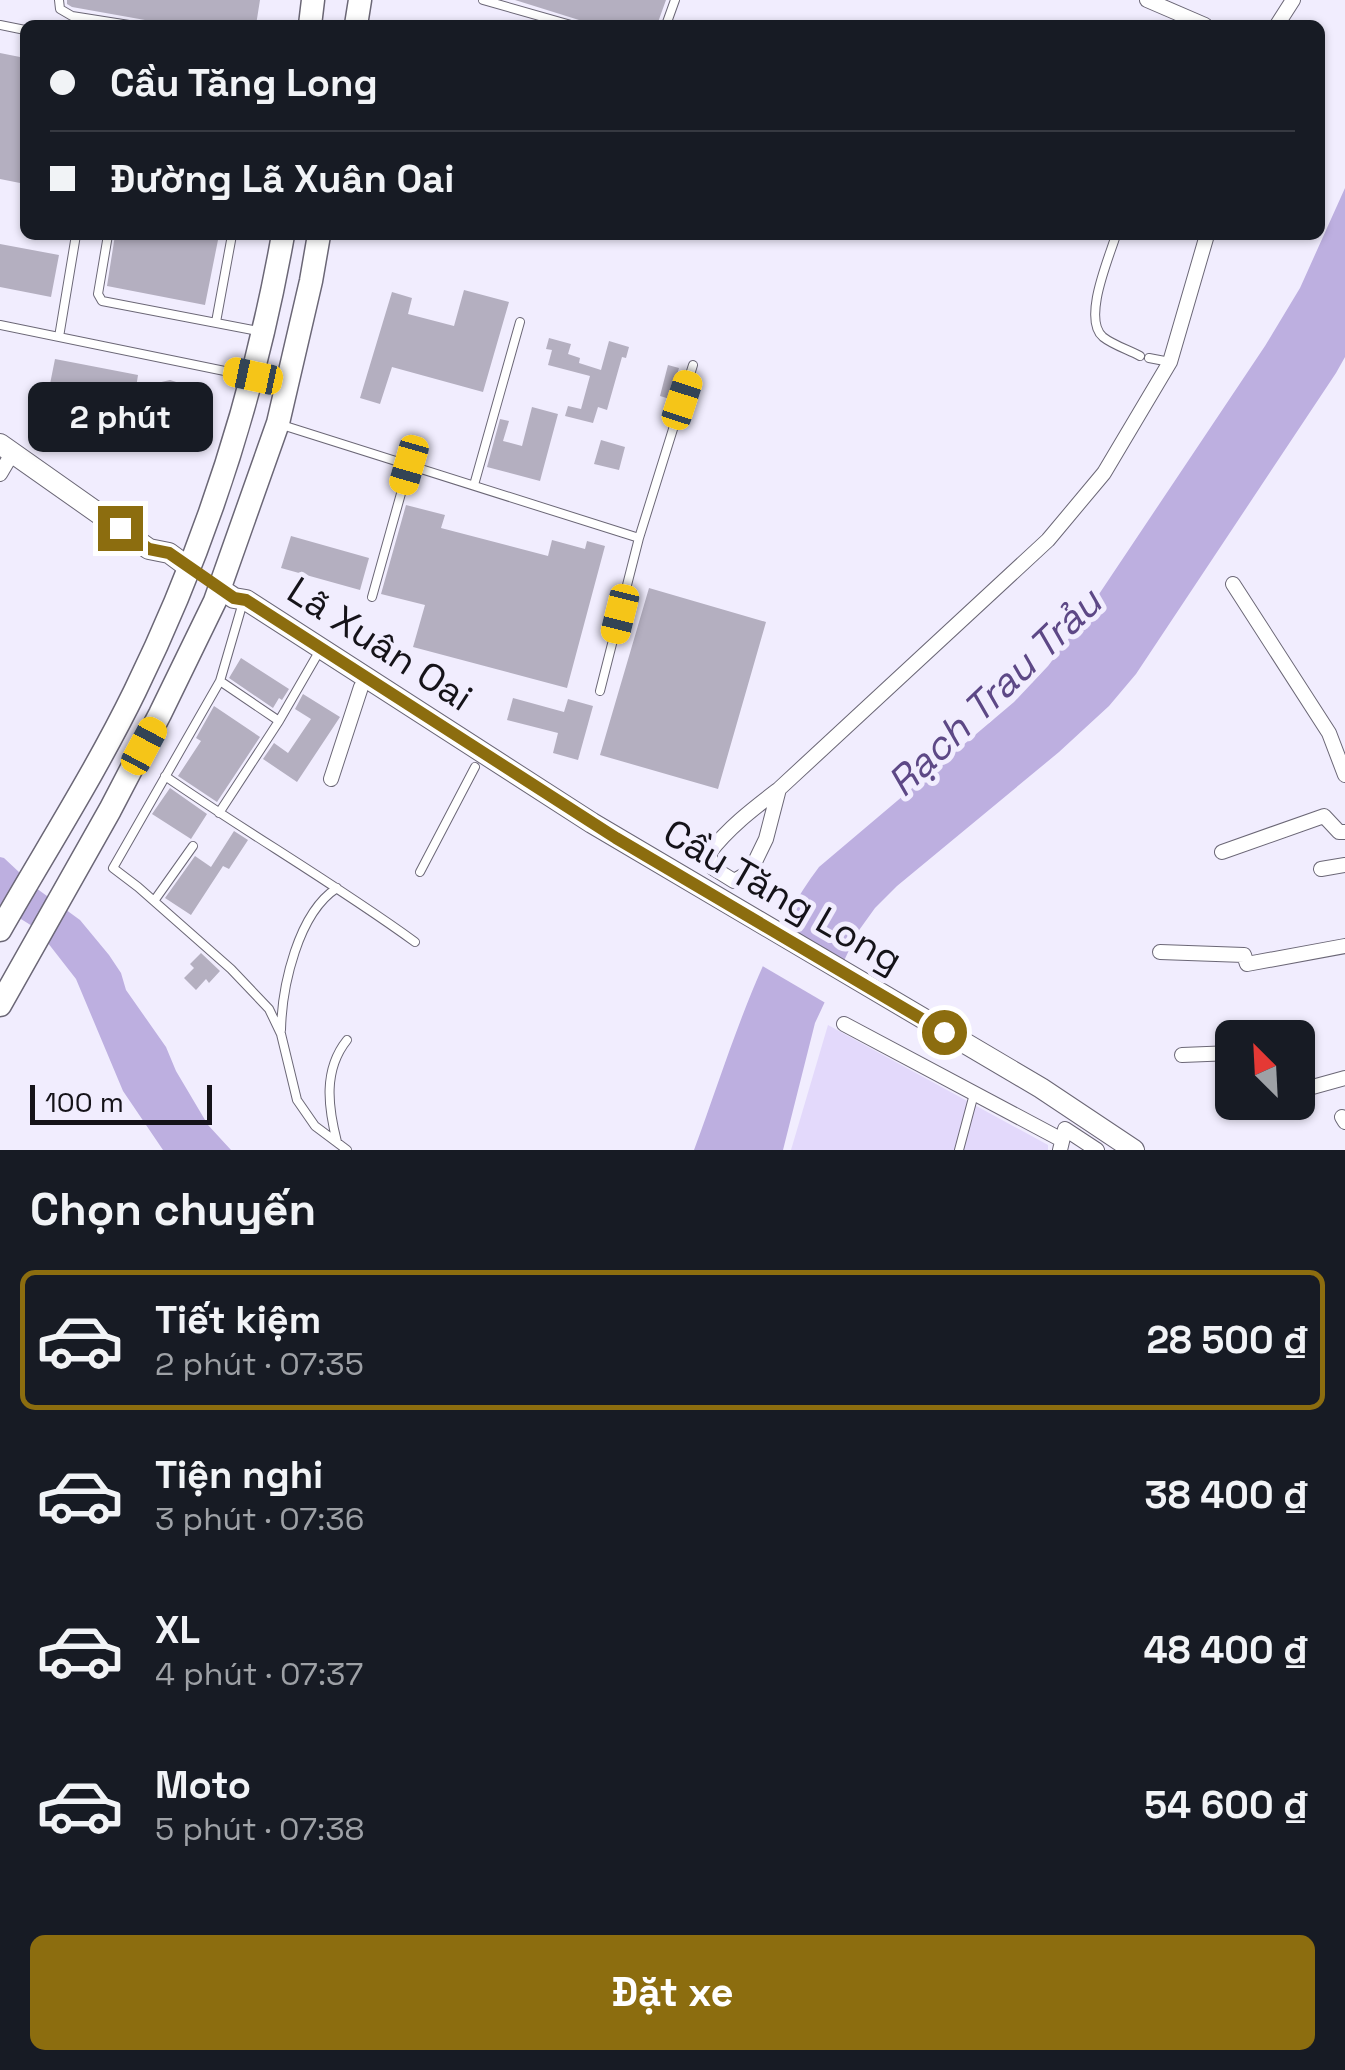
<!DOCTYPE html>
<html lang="vi">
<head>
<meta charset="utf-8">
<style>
  :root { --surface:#171b24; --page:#242831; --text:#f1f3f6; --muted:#9ea1a6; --line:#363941; --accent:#8c6d0f }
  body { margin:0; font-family:"Space Grotesk",sans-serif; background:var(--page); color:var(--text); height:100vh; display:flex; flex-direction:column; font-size:38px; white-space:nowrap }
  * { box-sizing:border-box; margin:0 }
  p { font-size:32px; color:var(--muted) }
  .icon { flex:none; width:55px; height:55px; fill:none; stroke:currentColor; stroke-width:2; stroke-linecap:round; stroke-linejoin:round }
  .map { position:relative; height:1150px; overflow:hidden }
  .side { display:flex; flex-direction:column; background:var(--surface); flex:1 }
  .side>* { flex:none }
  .banner { position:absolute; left:20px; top:20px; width:1305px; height:220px; border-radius:15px; box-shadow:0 2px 8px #0004; display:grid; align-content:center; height:220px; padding:0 30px; background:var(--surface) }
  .needle { width:65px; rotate:336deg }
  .tools { position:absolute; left:1215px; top:1020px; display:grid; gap:20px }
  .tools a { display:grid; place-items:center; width:100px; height:100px; border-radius:15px; background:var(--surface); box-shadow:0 2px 8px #0004; font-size:50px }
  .scale { position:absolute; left:30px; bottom:25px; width:182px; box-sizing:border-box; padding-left:10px; border:5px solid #151319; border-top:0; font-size:28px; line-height:35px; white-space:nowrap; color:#151319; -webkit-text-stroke:8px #f1edfe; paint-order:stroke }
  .end { position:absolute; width:45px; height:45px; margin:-22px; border:12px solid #8c6d0f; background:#fff; box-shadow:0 0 0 5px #fff }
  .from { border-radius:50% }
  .bubble { position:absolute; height:70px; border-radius:15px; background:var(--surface); box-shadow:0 2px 8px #0004; font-size:32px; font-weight:600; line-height:70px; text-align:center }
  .car { position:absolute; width:30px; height:60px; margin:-30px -15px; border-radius:12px; box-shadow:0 0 8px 2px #0007; background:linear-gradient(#f5c518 24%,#345 0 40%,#f5c518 0 76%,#345 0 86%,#f5c518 0) }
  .banner b { display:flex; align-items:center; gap:35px; height:95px; font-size:38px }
  .banner b+b { border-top:2px solid var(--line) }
  .banner i { width:25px; height:25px; background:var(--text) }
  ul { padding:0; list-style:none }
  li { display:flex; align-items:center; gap:30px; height:140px; margin:0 20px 15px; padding:0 10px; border:5px solid transparent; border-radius:15px }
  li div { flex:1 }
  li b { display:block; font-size:38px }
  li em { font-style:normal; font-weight:600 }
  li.selected { border-color:var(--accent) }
  li>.icon { width:90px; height:90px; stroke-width:1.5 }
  h2 { padding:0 30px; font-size:45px; line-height:120px }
  .button { display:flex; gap:20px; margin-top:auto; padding:20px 30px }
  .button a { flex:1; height:115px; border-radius:15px; background:var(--accent); color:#fff; font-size:40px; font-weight:600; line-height:115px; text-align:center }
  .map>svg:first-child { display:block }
  .green { fill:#e3d9fb }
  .water { fill:#bdafe0 }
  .pier { fill:#f1edfe }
  .building { fill:#b4afc0 }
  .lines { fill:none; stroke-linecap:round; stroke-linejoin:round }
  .service-casing { stroke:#6b6776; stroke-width:10 }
  .minor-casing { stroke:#6b6776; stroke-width:16 }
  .secondary-casing { stroke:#6b6776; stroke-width:22 }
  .primary-casing { stroke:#6b6776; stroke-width:25 }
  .service { stroke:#fff; stroke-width:8 }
  .minor { stroke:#fff; stroke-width:14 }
  .secondary { stroke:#fff; stroke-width:20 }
  .primary { stroke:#fff; stroke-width:22 }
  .route { stroke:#8c6d0f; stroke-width:12 }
  .labels { text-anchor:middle; stroke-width:10; stroke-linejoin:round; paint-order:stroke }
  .street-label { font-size:38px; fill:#151319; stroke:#f1edfe }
  .water-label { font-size:40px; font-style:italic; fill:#5d4886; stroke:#f1edfe }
</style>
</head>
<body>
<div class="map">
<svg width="1345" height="1150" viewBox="0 0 1345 1150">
  <rect width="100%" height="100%" fill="#f1edfe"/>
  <path class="green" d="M828,1025L1048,1145V1150H791Z"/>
  <path class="water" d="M1345,188V357L1336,373L1136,674L1109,706L1059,752L897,886L875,908L857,933L815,1023L783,1150H694C728,1059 760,945 819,867L1014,702L1048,666L1073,633L1265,346L1300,288Z
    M0,857L4,858L36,888L80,920L109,955L121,973L126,990L166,1047L176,1071L208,1125L231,1150H163L123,1091L76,979L37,929L0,906Z"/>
  <path class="pier" d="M771,940L841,980L829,1005L759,964Z"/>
  <path class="building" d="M67,0H260L256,25H173L72,7L67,4Z
    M515,0H666L657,25H595Z
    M0,53L25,58V184L0,179Z
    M115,235H219L205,305L107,286Z
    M0,244L59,255L51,297L0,287Z
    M464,290L509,302L483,392L392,367L380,404L360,398L392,292L412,298L408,314L454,326Z
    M549,338L571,344L568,354L580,358L579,363L601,370L609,341L629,347L626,358L622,357L607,410L598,407L593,423L565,416L568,406L581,409L590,376L548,365L552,350L546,349Z
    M55,359L138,375L136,388L170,380L192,387L184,411L164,405L152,408L149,395L134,397L129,420L46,404Z
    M668,365L679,368L670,399L660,396Z
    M532,407L558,414L540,481L487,467L500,419L509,421L503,441L522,446Z
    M601,440L625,447L619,470L594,464Z
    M406,505L445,515L441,528L548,556L552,540L585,549L587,541L605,546L567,688L413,647L425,605L381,594Z
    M291,536L369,558L360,590L281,568Z
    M649,588L766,622L718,789L600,755Z
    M241,658L289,689L282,700L279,698L273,708L229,678Z
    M303,694L340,717L297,782L263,759L274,743L288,753L311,719L295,709Z
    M513,698L564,712L568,699L593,706L578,760L553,753L558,733L507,720Z
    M214,706L260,737L217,802L178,776L201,741L196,738Z
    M170,788L207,814L191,839L152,814Z
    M234,831L248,840L229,869L223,866L191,915L165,898L195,856L211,867Z
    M201,953L220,971L209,983L206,979L196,990L184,978L194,968L190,964Z"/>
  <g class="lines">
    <g class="service-casing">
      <path id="service" d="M59,0L60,9L72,16L129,25
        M483,0L571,25
        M0,25L25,30
        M666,25L675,0
        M108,235L98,294L102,301L258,331
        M1116,235C1109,258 1082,319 1103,337C1113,345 1129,350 1140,356
        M216,322L232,235
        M0,325L249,376
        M59,337L76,235
        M1149,358L1170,362
        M282,425L639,538L600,691
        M474,485L520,322
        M639,538L693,365
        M372,597L409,465
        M241,609L220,681L113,868L138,887L231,969L269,1009L281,1034L297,1100L315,1126L347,1150
        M220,681L279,721
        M165,776C247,833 334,883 415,942
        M219,813L279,721L316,657
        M420,872L475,767
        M154,901L193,846
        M281,1030C282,986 298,913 337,888
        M337,1142C328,1107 323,1070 347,1040
        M959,1150L974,1094"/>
    </g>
    <g class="minor-casing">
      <path id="minor" d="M1147,0L1205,25
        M1277,25L1293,0
        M0,474L13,452
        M1233,584L1329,733L1345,775
        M331,779L361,687
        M779,789L766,839L750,872L734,881L713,868L709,853C729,827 753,809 779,789L1048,540L1104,473L1170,362L1207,235
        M1222,852L1324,816L1339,832H1345
        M1321,869L1345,865
        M1160,952L1244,955L1247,964L1345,946
        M844,1024L1062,1140
        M1182,1055L1232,1053
        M1298,1091L1345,1078
        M1342,1117L1345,1122
        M1060,1150L1065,1129L1097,1150"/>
    </g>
    <g class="secondary-casing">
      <path id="secondary" d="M0,444L149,549L169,553L188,567
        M219,588L234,598L246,600L592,823L1041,1088L1134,1150"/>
    </g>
    <g class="primary-casing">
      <path id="primary" d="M310,25L313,0
        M356,25L360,0
        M0,930C45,851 95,773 135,691C205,548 255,392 283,235
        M0,1005L110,810L160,714L215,601L278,423L311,281L319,235"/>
    </g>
    <use href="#service" class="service"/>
    <use href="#minor" class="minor"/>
    <use href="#secondary" class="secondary"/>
    <use href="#primary" class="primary"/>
  </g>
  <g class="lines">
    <path class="route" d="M120,528L149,549L169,553L234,598L246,600L616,838L944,1032"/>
  </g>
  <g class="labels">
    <g class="street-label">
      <text transform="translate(380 644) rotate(33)" y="13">Lã Xuân Oai</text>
      <text transform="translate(783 896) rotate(30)" y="13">Cầu Tăng Long</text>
    </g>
    <g class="water-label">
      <text transform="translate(994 692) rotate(-44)" y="14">Rạch Trau Trảu</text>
    </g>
  </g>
</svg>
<div class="tools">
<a><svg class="needle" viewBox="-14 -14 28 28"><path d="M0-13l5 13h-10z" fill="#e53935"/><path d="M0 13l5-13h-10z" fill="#9ea1a6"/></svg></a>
</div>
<div class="scale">100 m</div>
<i class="end from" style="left:944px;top:1032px"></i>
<i class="end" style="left:120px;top:528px"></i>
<div class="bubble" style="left:28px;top:382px;width:185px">2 phút</div>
<i class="car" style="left:253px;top:376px;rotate:282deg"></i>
<i class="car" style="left:682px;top:400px;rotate:18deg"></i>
<i class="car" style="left:409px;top:465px;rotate:196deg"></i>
<i class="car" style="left:620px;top:614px;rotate:194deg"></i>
<i class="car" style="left:144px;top:746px;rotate:28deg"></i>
<div class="banner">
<b><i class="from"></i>Cầu Tăng Long</b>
<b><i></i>Đường Lã Xuân Oai</b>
</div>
</div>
<section class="side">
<h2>Chọn chuyến</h2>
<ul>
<li class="selected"><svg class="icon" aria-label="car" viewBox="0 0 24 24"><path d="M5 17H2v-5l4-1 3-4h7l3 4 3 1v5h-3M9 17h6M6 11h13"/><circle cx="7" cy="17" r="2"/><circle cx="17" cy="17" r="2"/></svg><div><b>Tiết kiệm</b><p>2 phút · 07:35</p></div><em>28 500 ₫</em></li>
<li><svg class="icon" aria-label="car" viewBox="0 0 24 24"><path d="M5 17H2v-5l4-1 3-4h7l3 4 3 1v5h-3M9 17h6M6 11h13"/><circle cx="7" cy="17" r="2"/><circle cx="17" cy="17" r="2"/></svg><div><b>Tiện nghi</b><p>3 phút · 07:36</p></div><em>38 400 ₫</em></li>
<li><svg class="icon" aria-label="car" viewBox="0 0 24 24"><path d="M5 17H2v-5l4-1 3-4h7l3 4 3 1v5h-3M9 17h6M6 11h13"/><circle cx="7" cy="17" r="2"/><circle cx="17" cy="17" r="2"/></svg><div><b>XL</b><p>4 phút · 07:37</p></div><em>48 400 ₫</em></li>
<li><svg class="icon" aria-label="car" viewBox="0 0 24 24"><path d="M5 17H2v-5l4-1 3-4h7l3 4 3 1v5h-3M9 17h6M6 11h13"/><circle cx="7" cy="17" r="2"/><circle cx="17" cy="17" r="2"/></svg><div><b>Moto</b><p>5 phút · 07:38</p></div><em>54 600 ₫</em></li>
</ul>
<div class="button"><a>Đặt xe</a></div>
</section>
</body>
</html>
